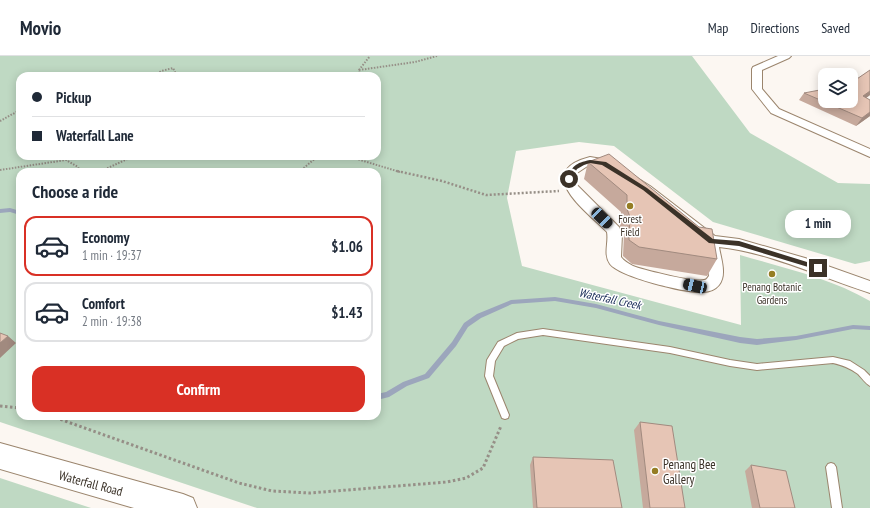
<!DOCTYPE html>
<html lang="en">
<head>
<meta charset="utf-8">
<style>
  :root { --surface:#fff; --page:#f2f2f3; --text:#1f2937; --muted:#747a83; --line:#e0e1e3; --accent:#d93025 }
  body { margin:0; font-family:"PT Sans Narrow",sans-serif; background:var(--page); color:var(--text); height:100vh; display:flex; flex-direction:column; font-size:15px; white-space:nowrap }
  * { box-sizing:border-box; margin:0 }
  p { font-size:13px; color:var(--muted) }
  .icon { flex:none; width:22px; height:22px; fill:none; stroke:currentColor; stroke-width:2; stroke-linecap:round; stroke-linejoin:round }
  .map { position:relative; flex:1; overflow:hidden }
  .drawer { position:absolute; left:16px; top:112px; width:365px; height:252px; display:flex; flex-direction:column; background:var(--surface); border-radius:12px; box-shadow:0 2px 10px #0003 }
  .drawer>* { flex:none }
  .top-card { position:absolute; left:16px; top:16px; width:365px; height:88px; border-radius:12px; box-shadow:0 2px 10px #0003; display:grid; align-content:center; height:88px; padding:0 16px; background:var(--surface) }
  .buttons { position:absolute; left:818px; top:12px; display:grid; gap:8px }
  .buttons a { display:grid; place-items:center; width:40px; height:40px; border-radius:8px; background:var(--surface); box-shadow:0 2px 10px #0003; font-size:20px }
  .end { position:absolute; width:18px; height:18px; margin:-9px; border:5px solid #3b3228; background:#fff; box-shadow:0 0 0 2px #fff }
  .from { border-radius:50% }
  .bubble { position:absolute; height:28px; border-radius:12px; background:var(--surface); box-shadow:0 2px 10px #0003; font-size:13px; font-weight:700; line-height:28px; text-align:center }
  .car { position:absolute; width:12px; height:24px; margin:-12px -6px; border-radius:5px; box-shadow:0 0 3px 1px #0007; background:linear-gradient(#222 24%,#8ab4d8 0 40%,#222 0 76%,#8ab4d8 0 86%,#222 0) }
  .top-card b { display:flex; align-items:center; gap:14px; height:38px; font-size:15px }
  .top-card b+b { border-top:1px solid var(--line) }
  .top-card i { width:10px; height:10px; background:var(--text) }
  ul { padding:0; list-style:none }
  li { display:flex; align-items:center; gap:12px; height:60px; margin:0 8px 6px; padding:0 8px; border:2px solid var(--line); border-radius:12px }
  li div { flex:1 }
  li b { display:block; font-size:15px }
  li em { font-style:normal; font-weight:700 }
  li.selected { border-color:var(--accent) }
  li>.icon { width:36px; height:36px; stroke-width:1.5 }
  h2 { padding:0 16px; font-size:18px; line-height:48px }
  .button { display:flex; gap:8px; margin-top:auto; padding:8px 16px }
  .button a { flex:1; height:46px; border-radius:12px; background:var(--accent); color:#fff; font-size:16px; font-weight:700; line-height:46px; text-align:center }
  header { display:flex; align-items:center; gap:24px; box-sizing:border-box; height:56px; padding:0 20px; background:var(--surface); border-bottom:1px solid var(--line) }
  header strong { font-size:19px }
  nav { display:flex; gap:22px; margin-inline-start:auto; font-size:14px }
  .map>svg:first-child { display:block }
  .green { fill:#bfd9c3; fill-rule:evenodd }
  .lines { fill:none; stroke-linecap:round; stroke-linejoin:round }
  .stream { fill:#9ca6bc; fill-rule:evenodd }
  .lane-casing { stroke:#9b856d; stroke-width:2 }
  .street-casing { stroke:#9b856d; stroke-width:2 }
  .secondary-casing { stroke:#9b856d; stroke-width:2 }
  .path-far2 { stroke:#968f87; stroke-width:2; stroke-dasharray:1.5 1.5; stroke-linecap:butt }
  .path-far1 { stroke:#968f87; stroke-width:2.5; stroke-dasharray:2 2; stroke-linecap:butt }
  .path { stroke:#968f87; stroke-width:3; stroke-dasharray:2.5 2.5; stroke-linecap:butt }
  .lane { fill:#fff; fill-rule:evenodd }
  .street { fill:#fff; fill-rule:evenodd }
  .secondary { fill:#fff; fill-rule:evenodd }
  .wall { fill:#c6a99c }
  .shaded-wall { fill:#a18a7f }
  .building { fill:#e6c5b5; stroke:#a18a7f }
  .route { fill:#3b3228 }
  .poi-dot { fill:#957d24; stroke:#fff; stroke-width:1.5 }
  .labels { text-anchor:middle; stroke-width:3; stroke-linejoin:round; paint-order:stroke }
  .poi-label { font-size:11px; fill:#3b3228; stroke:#fff }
  .water-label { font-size:12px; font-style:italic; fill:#172a56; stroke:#fff }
  .near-poi-label { font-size:13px; fill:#3b3228; stroke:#fff; text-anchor:start }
  .near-street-label { font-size:13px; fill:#3b3228; stroke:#fff }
</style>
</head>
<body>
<header>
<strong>Movio</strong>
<nav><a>Map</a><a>Directions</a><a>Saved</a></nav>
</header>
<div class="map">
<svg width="870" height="452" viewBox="0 0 870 452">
  <rect width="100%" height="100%" fill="#fcf7f2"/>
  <path class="green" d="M0,0H692L750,77L838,127L870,128V205L855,208L713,166L614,90L579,86L516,95L507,142L522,210L741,269L740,199C784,212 830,222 870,245V452H257L0,366ZM20,20H377V100H20ZM20,116H377V360H20Z
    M0,422L91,452H0Z"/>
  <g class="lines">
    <path class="stream" d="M10,152L20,155V159L10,156L0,157V153Z
      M555,241L596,248L659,265L740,281L757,283L796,280L853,269L870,270V274L853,273L796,284L757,289L740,287L659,269L596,252L555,245L512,248L481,262L468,271L456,290L429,322L407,330L389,341L377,344V338L386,336L403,326L425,318L452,286L464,267L477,258L511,244Z"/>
    <g class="lane-casing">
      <path id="lane" d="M543,273L670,291L730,304L757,308L833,301L850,305L864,314L870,320V330C865,327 862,322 858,318C850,312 842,309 833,307L757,314L730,310L670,297L543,279L518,283L504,290L495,305L493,320L509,359L508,362L505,363L502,362L485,320L487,304L498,286L517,277Z
        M831,407L834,408L836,411L842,452H832L826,411L828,408Z"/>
    </g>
    <g class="street-casing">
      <path id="street" d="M778,0H791L789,2L762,14V33L779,53L870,93V101L771,57L752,33V13L753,11Z
        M590,101L608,104L615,108L650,130L715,180L739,183L805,202L870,225V237C820,221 772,197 719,191C721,203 727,219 719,229C715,234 708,236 703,236C685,237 620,221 610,208C603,198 609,187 607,176C586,155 532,116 590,101ZM589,109L601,110L640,136L704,187L709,220C707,222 707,224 704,224C696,227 643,214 633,210C628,207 624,205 621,201L622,178L619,171L577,129L576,124L577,117Z"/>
    </g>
    <g class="secondary-casing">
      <path id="secondary" d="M0,387L183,438L193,442L197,452H134L0,413Z"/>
    </g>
    <path class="path-far2" d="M359,14L415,6L437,0
      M76,20L93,18L94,20
      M155,20L161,15L173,12L175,16L174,20
      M360,20L359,14L370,0
      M0,65L20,54
      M347,100L400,116
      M66,104L70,100
      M0,114L66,104L78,111L80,116
      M99,116L134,100
      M299,116L318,100"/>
    <path class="path-far1" d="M397,115L442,125L486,139L559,135
      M99,116L102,115
      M299,116L300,115"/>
    <path class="path" d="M0,350L20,352
      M51,360L239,427L272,435L310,437L447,426L466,422L483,412L501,370"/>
    <use href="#lane" class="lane"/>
    <use href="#street" class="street"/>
    <use href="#secondary" class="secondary"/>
  </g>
  <path class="wall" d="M870,14V39L866,42L870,44V60L856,70L799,44L804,37L825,45Z
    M588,106L717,203L707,220L632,208L623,200L624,178L620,170L621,156L584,123Z
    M640,366L685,452H643L634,374Z
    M533,401L622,452H533L530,409Z
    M751,409L795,452H752L745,415Z"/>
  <path class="shaded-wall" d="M870,35V39L858,48L863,40Z
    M870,56V60L856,70L862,62Z
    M8,280L16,287L0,302V287Z"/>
  <path class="building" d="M870,14V35L863,40L870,44V56L862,62L804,37L825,33V45H851V27Z
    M609,98L699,171L712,173L717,203L639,191L629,184L630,161L627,153V139L588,106Z
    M0,277L8,280L0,287Z
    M640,366L672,370L685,452H650Z
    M533,401L613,404L622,452H537Z
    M751,409L786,415L795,452H760Z"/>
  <path class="route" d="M590,104L606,106L647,132L713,183L739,185L820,210L821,212L818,214L739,190L709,187L643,134L602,109L590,107L584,109L577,113L571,124H567L566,123C573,110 575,107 590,104Z"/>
  <g class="poi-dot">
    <circle cx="630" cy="150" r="4"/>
    <circle cx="772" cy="218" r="4"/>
    <circle cx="655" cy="415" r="4"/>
  </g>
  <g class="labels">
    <g class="poi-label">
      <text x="630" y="167">Forest<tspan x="630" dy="13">Field</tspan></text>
      <text x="772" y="235">Penang Botanic<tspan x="772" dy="13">Gardens</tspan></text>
    </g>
    <g class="water-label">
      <text transform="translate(610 243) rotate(12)" y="4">Waterfall Creek</text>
    </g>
    <g class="near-poi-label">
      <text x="663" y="413">Penang Bee<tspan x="663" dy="15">Gallery</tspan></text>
    </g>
    <g class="near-street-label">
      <text transform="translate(91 427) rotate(15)" y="5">Waterfall Road</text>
    </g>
  </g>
</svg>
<div class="buttons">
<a><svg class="icon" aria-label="layers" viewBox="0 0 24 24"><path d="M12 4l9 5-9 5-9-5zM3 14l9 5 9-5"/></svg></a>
</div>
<i class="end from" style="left:569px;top:123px"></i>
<i class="end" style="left:818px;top:212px"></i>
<div class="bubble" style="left:785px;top:154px;width:66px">1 min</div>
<i class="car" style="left:602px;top:162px;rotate:134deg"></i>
<i class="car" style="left:695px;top:230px;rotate:283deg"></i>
<div class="top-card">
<b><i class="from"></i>Pickup</b>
<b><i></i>Waterfall Lane</b>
</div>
<section class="drawer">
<h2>Choose a ride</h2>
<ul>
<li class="selected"><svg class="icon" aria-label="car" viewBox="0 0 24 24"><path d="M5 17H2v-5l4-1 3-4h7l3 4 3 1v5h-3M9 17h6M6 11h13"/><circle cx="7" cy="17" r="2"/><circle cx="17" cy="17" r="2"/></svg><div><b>Economy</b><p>1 min · 19:37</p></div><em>$1.06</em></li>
<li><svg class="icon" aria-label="car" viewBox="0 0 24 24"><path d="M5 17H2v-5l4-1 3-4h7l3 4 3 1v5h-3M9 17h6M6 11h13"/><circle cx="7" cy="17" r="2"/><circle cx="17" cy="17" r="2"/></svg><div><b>Comfort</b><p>2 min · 19:38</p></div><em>$1.43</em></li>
</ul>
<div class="button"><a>Confirm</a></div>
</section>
</div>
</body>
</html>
